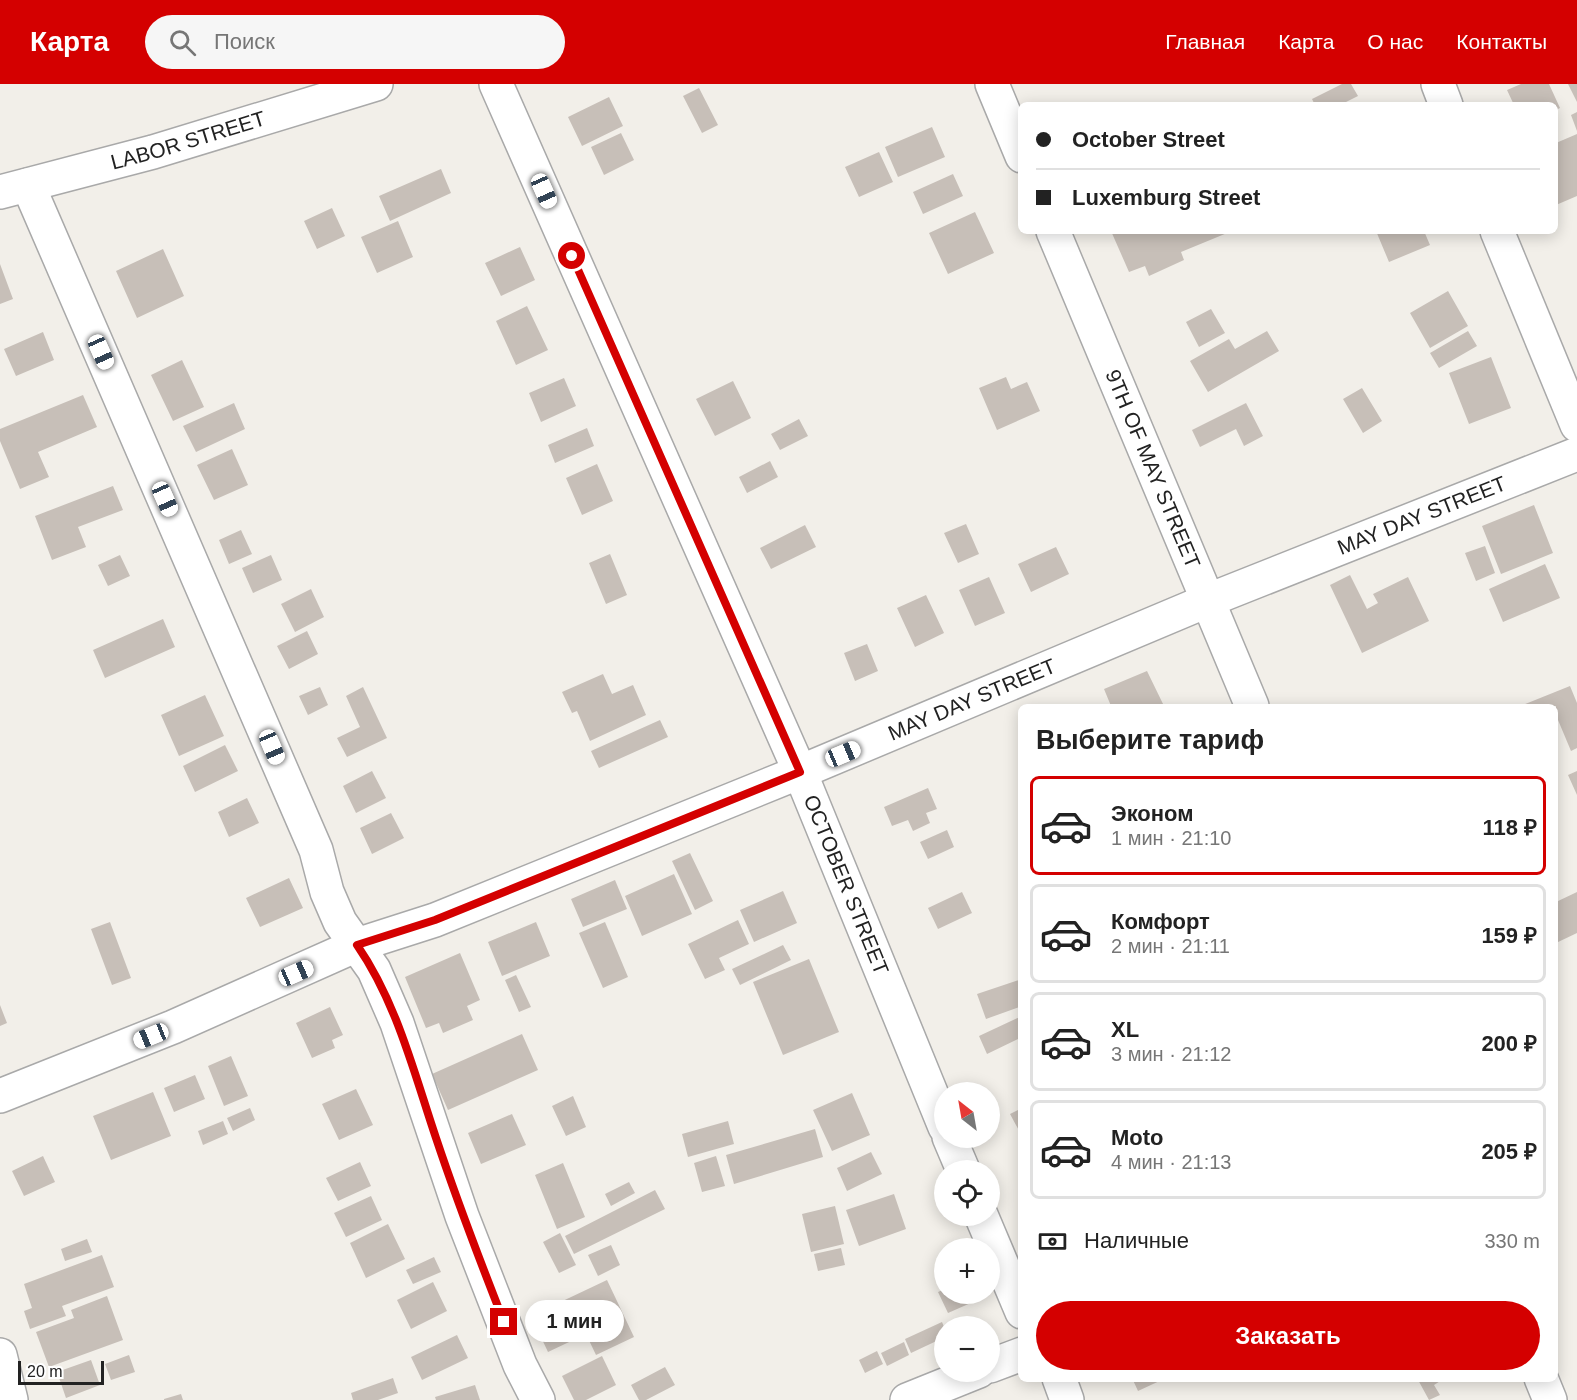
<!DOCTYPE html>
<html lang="ru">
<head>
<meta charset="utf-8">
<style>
  :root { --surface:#fff; --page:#f6f6f6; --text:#222; --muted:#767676; --line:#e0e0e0; --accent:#d40000 }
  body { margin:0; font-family:Helvetica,sans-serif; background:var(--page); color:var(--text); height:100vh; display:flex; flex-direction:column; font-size:22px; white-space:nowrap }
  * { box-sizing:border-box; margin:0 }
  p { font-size:20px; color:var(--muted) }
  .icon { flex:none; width:33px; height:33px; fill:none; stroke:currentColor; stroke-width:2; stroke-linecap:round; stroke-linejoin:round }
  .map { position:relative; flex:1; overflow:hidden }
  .sheet { position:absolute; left:1018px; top:620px; width:540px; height:678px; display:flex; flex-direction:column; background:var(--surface); border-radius:9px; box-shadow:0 3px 15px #0003 }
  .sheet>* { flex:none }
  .banner { position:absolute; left:1018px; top:18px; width:540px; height:132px; border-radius:9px; box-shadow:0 3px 15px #0003; display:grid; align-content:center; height:132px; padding:0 18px; background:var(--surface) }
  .needle { width:39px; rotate:329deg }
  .controls { position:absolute; left:934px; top:998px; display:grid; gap:12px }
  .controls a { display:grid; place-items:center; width:66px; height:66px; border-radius:50%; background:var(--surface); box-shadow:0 3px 15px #0003; font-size:30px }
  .scale { position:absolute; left:18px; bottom:15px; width:86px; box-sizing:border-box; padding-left:6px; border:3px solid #222; border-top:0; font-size:16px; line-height:21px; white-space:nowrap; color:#222; -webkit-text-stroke:4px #fff; paint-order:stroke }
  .end { position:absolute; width:27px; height:27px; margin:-14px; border:8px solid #d40000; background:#fff; box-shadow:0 0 0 3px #fff }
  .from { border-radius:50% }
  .bubble { position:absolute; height:42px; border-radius:21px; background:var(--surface); box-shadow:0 3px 15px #0003; font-size:20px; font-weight:700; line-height:42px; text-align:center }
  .car { position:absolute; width:18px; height:36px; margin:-18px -9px; border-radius:8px; box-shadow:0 0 4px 2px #0007; background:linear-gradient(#fff 24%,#345 0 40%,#fff 0 76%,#345 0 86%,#fff 0) }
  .banner b { display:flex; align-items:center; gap:21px; height:57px; font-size:22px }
  .banner b+b { border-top:2px solid var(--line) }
  .banner i { width:15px; height:15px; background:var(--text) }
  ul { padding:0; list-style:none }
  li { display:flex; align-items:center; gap:18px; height:99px; margin:0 12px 9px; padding:0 6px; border:3px solid var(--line); border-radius:9px }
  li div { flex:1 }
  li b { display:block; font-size:22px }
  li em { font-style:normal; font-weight:700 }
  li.active { border-color:var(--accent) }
  li>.icon { width:54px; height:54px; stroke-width:1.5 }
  h2 { padding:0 18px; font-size:27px; line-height:72px }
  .pay { display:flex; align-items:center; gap:15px; height:66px; padding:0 18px; font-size:22px }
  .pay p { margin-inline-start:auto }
  .button { display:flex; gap:12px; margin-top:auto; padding:12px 18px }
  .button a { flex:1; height:69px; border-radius:36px; background:var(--accent); color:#fff; font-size:24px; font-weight:700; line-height:69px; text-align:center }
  header { display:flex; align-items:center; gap:36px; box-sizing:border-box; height:84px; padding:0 30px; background:var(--accent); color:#fff }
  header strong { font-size:28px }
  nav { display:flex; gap:33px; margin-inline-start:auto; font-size:21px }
  .search { width:420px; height:54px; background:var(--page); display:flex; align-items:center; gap:15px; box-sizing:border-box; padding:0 21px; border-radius:33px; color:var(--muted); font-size:22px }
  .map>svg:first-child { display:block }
  .building { fill:#c7bfb8 }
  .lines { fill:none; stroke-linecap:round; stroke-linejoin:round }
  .minor-casing { stroke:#a9a9a9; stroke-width:36 }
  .minor { stroke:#fff; stroke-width:33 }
  .route { stroke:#d40000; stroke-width:8 }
  .labels { text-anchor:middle; stroke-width:4.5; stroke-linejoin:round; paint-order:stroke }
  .street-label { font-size:21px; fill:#222; stroke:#fff }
</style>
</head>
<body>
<header>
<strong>Карта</strong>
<div class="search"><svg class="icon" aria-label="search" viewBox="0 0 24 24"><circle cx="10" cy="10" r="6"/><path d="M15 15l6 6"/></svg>Поиск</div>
<nav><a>Главная</a><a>Карта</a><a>О нас</a><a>Контакты</a></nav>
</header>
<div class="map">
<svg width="1577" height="1316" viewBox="0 0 1577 1316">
  <rect width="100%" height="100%" fill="#f2efe9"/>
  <path class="building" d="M1342,0H1351L1358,12L1340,21H1315L1312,15Z
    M1521,0H1549L1560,24L1556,26V21H1514L1507,6Z
    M1568,0H1577V18Z
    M699,4L718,41L702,49L683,12Z
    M609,13L623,42L582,62L568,33Z
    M1577,28V47L1571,31Z
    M932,43L945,73L898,93L885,63Z
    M621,49L634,76L604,91L591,63Z
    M1577,50V112L1556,121V59Z
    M879,68L893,98L859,113L845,83Z
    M441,85L451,109L390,137L379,112Z
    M953,90L963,112L923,130L913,108Z
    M332,124L345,152L317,165L304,137Z
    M975,128L994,169L948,190L929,149Z
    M398,137L413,173L377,189L361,153Z
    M1111,147H1232L1181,168L1184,176L1149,192L1145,182L1129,188Z
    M1376,147H1424L1430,161L1389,178Z
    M520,163L535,196L501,212L485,179Z
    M163,165L184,212L137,234L116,187Z
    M0,180L13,215L0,220Z
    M1448,207L1468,242L1430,264L1410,229Z
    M527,222L548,266L516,281L496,237Z
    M1211,225L1225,249L1199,263L1186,238Z
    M1267,247L1279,267L1208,308L1190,277L1229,255L1235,265Z
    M1468,247L1477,262L1439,284L1430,269Z
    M43,248L54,276L16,292L4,265Z
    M1491,273L1511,324L1469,340L1449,289Z
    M182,276L204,323L173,337L151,291Z
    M1006,293L1011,305L1027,298L1040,327L997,346L979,304Z
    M564,294L576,322L541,338L529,309Z
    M733,297L751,334L715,352L696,315Z
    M1362,304L1382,337L1363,349L1343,315Z
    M83,311L97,343L38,368L49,393L20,405L0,357V345Z
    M234,319L245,345L196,368L183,342Z
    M1246,319L1263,352L1244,362L1236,345L1200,363L1192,346Z
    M799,335L808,352L780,366L771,350Z
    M587,344L594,362L555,379L548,361Z
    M232,365L248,401L214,416L197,381Z
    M770,377L778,393L747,409L739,393Z
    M597,380L613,417L582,431L566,394Z
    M113,402L123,426L78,443L86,463L52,476L35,432Z
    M1534,421L1553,469L1501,490L1482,442Z
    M966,440L979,470L958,479L944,449Z
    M805,441L816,463L771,485L760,464Z
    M241,446L252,470L229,480L219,456Z
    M1485,462L1495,489L1476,497L1465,469Z
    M1056,463L1069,490L1031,508L1018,480Z
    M610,470L627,511L606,520L589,479Z
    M120,471L130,492L108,502L98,481Z
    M271,471L282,496L253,509L242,484Z
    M1545,480L1560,514L1503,538L1489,505Z
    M1350,491L1367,525L1378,519L1373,510L1408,493L1429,537L1362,569L1330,501Z
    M989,493L1005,529L975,542L959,506Z
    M311,505L324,533L295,548L281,520Z
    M926,511L944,549L915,563L897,524Z
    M163,535L175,563L105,594L93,566Z
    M307,547L318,570L289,585L277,562Z
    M867,560L878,587L855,597L844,569Z
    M1147,587L1164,622H1111L1104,605Z
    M603,590L612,610L633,601L646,631L590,657L577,627L572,629L562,608Z
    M1570,602L1577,619V664L1571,667L1558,636L1556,637V622H1520Z
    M320,603L328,621L308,631L299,612Z
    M363,603L387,654L347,673L337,654L360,643L346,612Z
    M205,611L224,652L179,672L161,631Z
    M660,636L668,653L599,684L591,667Z
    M225,661L238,687L195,708L183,682Z
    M372,687L386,714L356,729L343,702Z
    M1577,687V711L1568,691Z
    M928,704L937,725L926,729L930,739L913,747L908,736L892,742L884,723Z
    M247,714L259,739L229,753L218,728Z
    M391,729L404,754L372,770L360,744Z
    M947,746L954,763L928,775L920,758Z
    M690,769L713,817L695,826L672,777Z
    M674,790L692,830L642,852L625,812Z
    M289,794L303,824L260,843L246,814Z
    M615,796L627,825L583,843L571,815Z
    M783,807L797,839L754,858L740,826Z
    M962,808L972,829L938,845L928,824Z
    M1577,808V849L1556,859V836L1558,835L1556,830V818Z
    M738,836L749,860L719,874L725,886L705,895L688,860Z
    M110,838L131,894L112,901L91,845Z
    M536,838L550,872L502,892L488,858Z
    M605,838L628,893L603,904L579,849Z
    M783,861L791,876L740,901L732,885Z
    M460,869L480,916L467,922L473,936L443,949L439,939L426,944L405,893Z
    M809,875L839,948L783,971L753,898Z
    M516,891L531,923L519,928L505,896Z
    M1022,895V922L986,935L977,910Z
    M0,921L7,939L0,942Z
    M330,923L343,951L332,956L335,964L312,974L296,939Z
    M1022,932V953L987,970L979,952Z
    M522,950L538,986L448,1026L432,990Z
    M231,972L248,1012L224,1022L208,982Z
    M195,991L205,1015L174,1028L164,1004Z
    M356,1005L373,1041L339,1056L322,1020Z
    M153,1008L171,1052L111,1076L93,1032Z
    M852,1009L870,1051L832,1067L813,1026Z
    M573,1012L586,1043L566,1052L552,1022Z
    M250,1024L255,1036L233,1047L227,1034Z
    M1022,1024V1052L1010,1030Z
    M512,1030L526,1061L481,1080L468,1049Z
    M223,1037L228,1050L203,1061L198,1047Z
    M728,1037L734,1060L688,1073L682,1050Z
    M815,1045L823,1073L734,1100L726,1071Z
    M871,1068L882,1090L847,1107L837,1084Z
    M43,1072L55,1098L24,1112L12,1087Z
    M716,1072L725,1102L702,1108L694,1079Z
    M360,1078L371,1102L338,1117L326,1094Z
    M563,1079L585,1133L557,1145L535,1091Z
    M629,1098L635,1109L611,1122L605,1110Z
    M655,1106L665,1125L574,1170L565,1152Z
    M894,1110L906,1145L859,1162L846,1126Z
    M371,1112L382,1136L346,1153L334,1129Z
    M835,1122L844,1160L811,1168L802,1130Z
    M388,1140L405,1175L366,1194L350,1159Z
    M560,1149L576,1181L559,1189L543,1158Z
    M87,1155L92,1168L65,1177L61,1165Z
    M611,1161L620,1181L598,1192L588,1171Z
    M841,1164L845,1181L818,1187L814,1170Z
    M102,1171L114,1203L62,1222L66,1232L30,1245L24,1227L32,1224L24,1200Z
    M434,1173L441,1188L413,1200L406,1186Z
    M607,1196L634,1253L596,1271L586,1250L548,1268L531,1232Z
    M433,1198L447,1227L411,1245L397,1216Z
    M945,1205V1209H969L973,1218L948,1229L938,1208Z
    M107,1212L123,1256L49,1283L36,1248L74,1234L71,1226Z
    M942,1238L945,1245V1253L911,1269L905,1255Z
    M457,1251L468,1274L422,1296L411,1273Z
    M904,1258L909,1271L887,1282L881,1269Z
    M877,1267L883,1280L865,1289L859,1276Z
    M129,1271L135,1288L111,1296L105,1280Z
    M602,1272L616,1301L586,1316H574L562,1292Z
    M91,1276L100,1301L66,1314L57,1288Z
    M665,1283L675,1301L646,1316H639L631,1301Z
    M393,1294L398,1309L378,1316H353L351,1309Z
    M1132,1294H1166L1138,1307Z
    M1417,1294H1445L1434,1301L1440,1311L1429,1316Z
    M475,1301L480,1316H436L435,1313Z
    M181,1310L183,1316H164V1315Z"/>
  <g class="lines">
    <g class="minor-casing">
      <g id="minor">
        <path id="s1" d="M496,0L800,688L945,1043"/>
        <path d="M992,0L1022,72"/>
        <path d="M1438,0L1446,21"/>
        <path d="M28,101L316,766L327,808L340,838L374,886L397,939L462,1132L520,1281L538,1316"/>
        <path id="s2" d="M0,108L153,68L376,0"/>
        <path id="s3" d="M1053,147L1252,622"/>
        <path d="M1497,147L1577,341"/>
        <path id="s4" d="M0,1012L173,943L357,861L435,836L800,688L1209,516L1577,370"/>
        <path d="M949,1053L963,1086"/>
        <path d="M981,1131L1022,1228"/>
        <path d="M0,1271L11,1316"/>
        <path d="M990,1282L1022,1270"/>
        <path d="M1059,1294L1067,1316"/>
        <path d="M1541,1294L1550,1316"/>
        <path d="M907,1316L979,1287"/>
      </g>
    </g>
    <use href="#minor" class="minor"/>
  </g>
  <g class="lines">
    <path class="route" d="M504,1238C480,1177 457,1117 436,1054C414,989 397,919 357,861L435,836L800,688L572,172"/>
  </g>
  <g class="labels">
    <g class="street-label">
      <text dy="7" stroke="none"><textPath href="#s2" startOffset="195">LABOR STREET</textPath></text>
      <text dy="7" stroke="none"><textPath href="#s3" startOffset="258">9TH OF MAY STREET</textPath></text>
      <text dy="7" stroke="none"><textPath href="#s4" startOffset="1536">MAY DAY STREET</textPath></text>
      <text dy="7" stroke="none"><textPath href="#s4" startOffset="1050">MAY DAY STREET</textPath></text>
      <text dy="7" stroke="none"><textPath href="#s1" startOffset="874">OCTOBER STREET</textPath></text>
    </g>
  </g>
</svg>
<div class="controls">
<a><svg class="needle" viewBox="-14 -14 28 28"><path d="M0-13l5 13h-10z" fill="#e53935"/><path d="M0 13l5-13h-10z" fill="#767676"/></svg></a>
<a><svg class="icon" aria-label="locate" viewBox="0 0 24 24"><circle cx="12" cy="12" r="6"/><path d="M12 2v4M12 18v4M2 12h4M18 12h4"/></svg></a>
<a>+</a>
<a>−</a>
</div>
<div class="scale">20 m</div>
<i class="end from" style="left:572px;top:172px"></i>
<i class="end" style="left:504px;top:1238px"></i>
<div class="bubble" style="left:525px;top:1216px;width:99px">1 мин</div>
<i class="car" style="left:544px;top:107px;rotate:156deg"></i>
<i class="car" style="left:101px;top:268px;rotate:156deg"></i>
<i class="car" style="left:165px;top:415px;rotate:156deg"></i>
<i class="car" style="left:272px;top:663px;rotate:157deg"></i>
<i class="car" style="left:843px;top:670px;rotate:67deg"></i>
<i class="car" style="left:296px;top:889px;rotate:66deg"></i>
<i class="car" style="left:151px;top:952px;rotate:248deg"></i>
<div class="banner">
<b><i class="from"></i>October Street</b>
<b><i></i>Luxemburg Street</b>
</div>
<section class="sheet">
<h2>Выберите тариф</h2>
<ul>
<li class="active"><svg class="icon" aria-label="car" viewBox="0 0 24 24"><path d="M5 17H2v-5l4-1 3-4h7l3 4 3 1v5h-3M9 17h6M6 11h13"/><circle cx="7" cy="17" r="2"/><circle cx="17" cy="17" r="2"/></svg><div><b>Эконом</b><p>1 мин · 21:10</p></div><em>118 ₽</em></li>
<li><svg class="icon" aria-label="car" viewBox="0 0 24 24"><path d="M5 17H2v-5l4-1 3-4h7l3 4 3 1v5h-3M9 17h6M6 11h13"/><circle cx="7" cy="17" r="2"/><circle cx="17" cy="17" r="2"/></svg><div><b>Комфорт</b><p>2 мин · 21:11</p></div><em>159 ₽</em></li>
<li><svg class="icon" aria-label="car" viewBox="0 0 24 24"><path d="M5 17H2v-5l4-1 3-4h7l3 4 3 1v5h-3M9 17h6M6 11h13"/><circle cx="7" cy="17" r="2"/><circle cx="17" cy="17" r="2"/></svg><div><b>XL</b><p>3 мин · 21:12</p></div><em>200 ₽</em></li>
<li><svg class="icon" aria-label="car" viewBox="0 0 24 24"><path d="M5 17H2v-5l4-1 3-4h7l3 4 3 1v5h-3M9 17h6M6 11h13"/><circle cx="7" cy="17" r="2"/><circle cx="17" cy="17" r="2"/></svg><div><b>Moto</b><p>4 мин · 21:13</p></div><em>205 ₽</em></li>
</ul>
<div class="pay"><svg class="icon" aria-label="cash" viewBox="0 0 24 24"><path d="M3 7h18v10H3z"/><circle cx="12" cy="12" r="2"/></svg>Наличные<p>330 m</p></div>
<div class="button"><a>Заказать</a></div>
</section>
</div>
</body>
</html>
